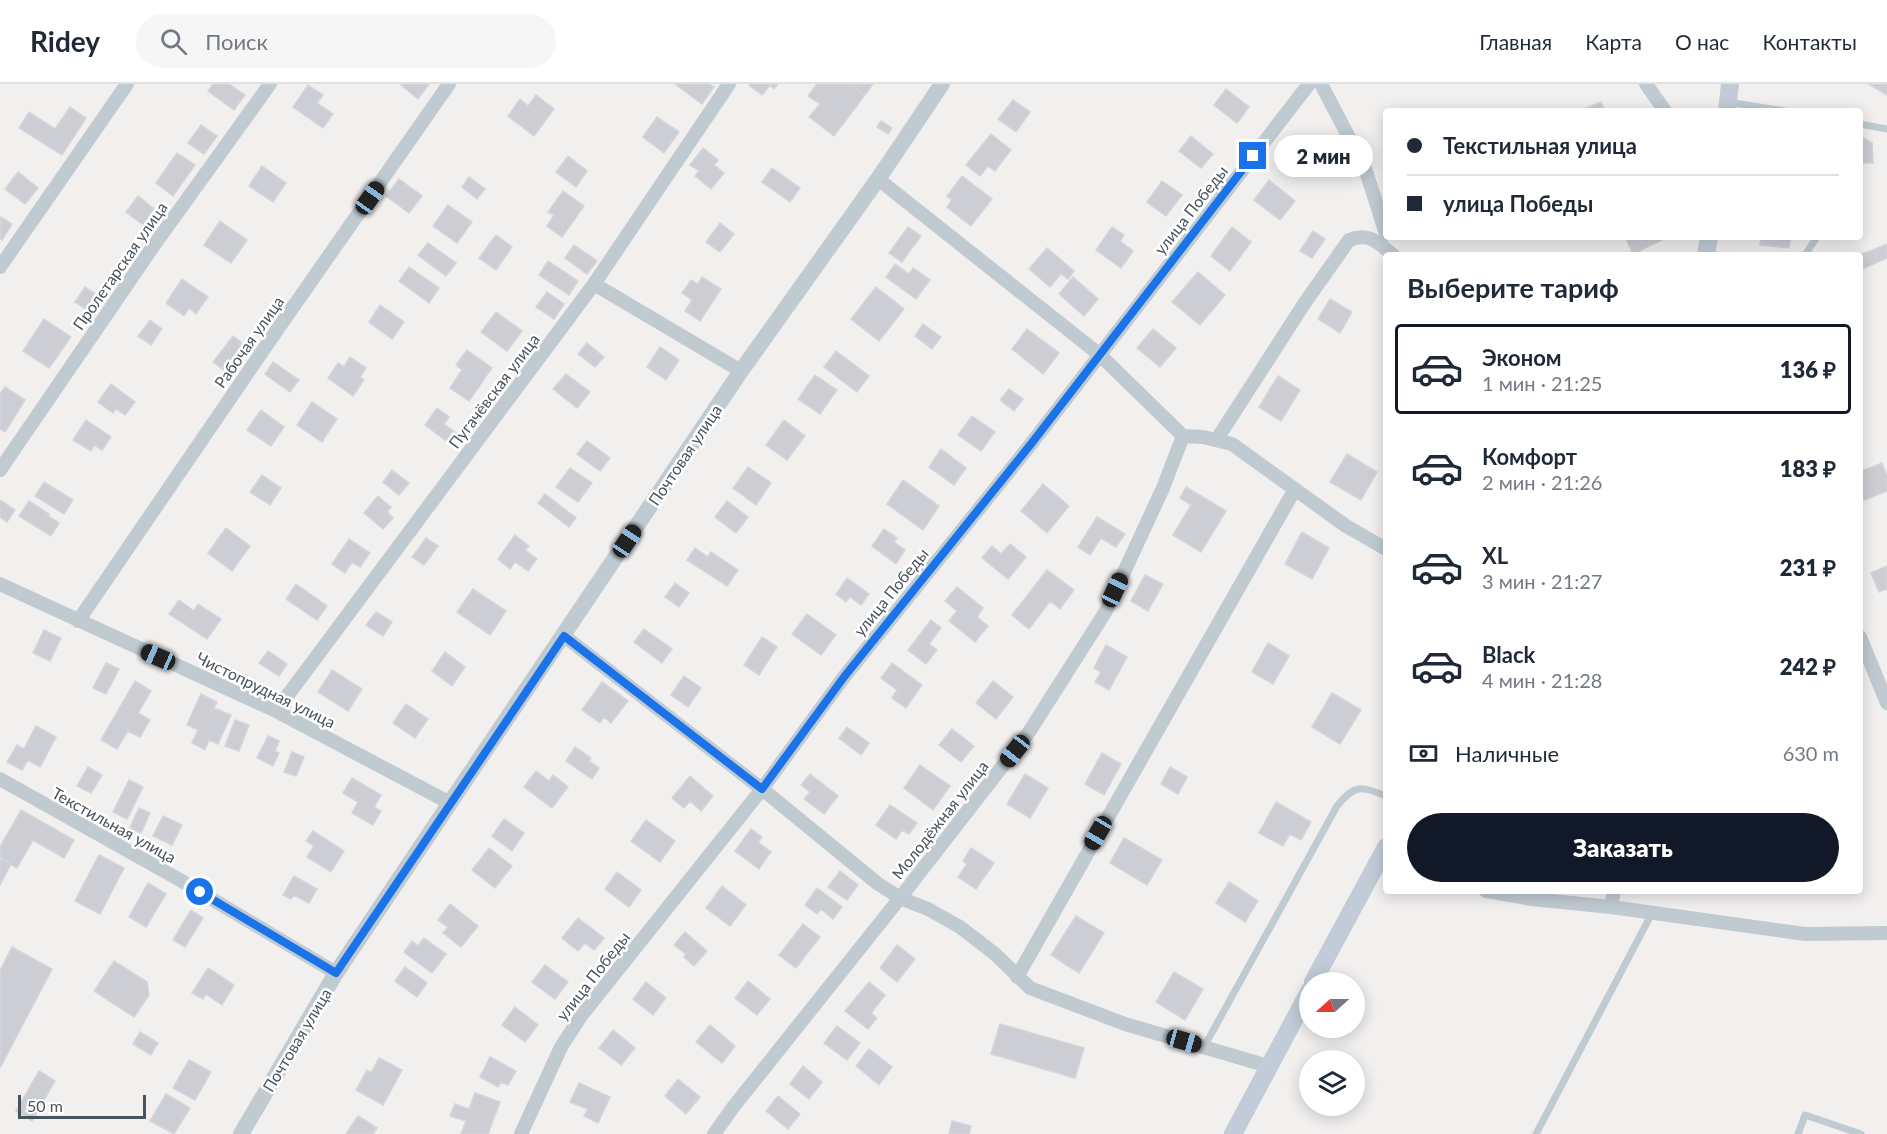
<!DOCTYPE html>
<html lang="ru">
<head>
<meta charset="utf-8">
<style>
  :root { --surface:#fff; --page:#f6f6f7; --text:#1f2937; --muted:#747a83; --line:#e0e1e3; --accent:#111827 }
  body { margin:0; font-family:Lato,sans-serif; background:var(--page); color:var(--text); height:100vh; display:flex; flex-direction:column; font-size:22px; white-space:nowrap }
  * { box-sizing:border-box; margin:0 }
  p { font-size:20px; color:var(--muted) }
  .icon { flex:none; width:33px; height:33px; fill:none; stroke:currentColor; stroke-width:2; stroke-linecap:round; stroke-linejoin:round }
  .map { position:relative; flex:1; overflow:hidden }
  .side { position:absolute; left:1383px; top:168px; width:480px; height:642px; display:flex; flex-direction:column; background:var(--surface); border-radius:6px; box-shadow:0 3px 15px #0003 }
  .side>* { flex:none }
  .guide { position:absolute; left:1383px; top:24px; width:480px; height:132px; border-radius:6px; box-shadow:0 3px 15px #0003; display:grid; align-content:center; height:132px; padding:0 24px; background:var(--surface) }
  .needle { width:39px; rotate:249deg }
  .controls { position:absolute; left:1299px; top:888px; display:grid; gap:12px }
  .controls a { display:grid; place-items:center; width:66px; height:66px; border-radius:50%; background:var(--surface); box-shadow:0 3px 15px #0003; font-size:30px }
  .scale { position:absolute; left:18px; bottom:15px; width:128px; box-sizing:border-box; padding-left:6px; border:3px solid #47535d; border-top:0; font-size:16px; line-height:21px; white-space:nowrap; color:#47535d; -webkit-text-stroke:4px #fff; paint-order:stroke }
  .end { position:absolute; width:27px; height:27px; margin:-14px; border:8px solid #1a73e8; background:#fff; box-shadow:0 0 0 3px #fff }
  .from { border-radius:50% }
  .bubble { position:absolute; height:42px; border-radius:21px; background:var(--surface); box-shadow:0 3px 15px #0003; font-size:20px; font-weight:800; line-height:42px; text-align:center }
  .car { position:absolute; width:18px; height:36px; margin:-18px -9px; border-radius:8px; box-shadow:0 0 4px 2px #0007; background:linear-gradient(#222 24%,#8ab4d8 0 40%,#222 0 76%,#8ab4d8 0 86%,#222 0) }
  .guide b { display:flex; align-items:center; gap:21px; height:57px; font-size:22px }
  .guide b+b { border-top:2px solid var(--line) }
  .guide i { width:15px; height:15px; background:var(--text) }
  ul { padding:0; list-style:none }
  li { display:flex; align-items:center; gap:18px; height:90px; margin:0 12px 9px; padding:0 12px; border:3px solid transparent; border-radius:6px }
  li div { flex:1 }
  li b { display:block; font-size:22px }
  li em { font-style:normal; font-weight:800 }
  li.active { border-color:var(--accent) }
  li>.icon { width:54px; height:54px; stroke-width:1.5 }
  h2 { padding:0 24px; font-size:27px; line-height:72px }
  .pay { display:flex; align-items:center; gap:15px; height:66px; padding:0 24px; font-size:22px }
  .pay p { margin-inline-start:auto }
  .primary-button { display:flex; gap:12px; margin-top:auto; padding:12px 24px }
  .primary-button a { flex:1; height:69px; border-radius:36px; background:var(--accent); color:#fff; font-size:24px; font-weight:800; line-height:69px; text-align:center }
  header { display:flex; align-items:center; gap:36px; box-sizing:border-box; height:84px; padding:0 30px; background:var(--surface); border-bottom:2px solid var(--line) }
  header strong { font-size:28px }
  nav { display:flex; gap:33px; margin-inline-start:auto; font-size:21px }
  .search { width:420px; height:54px; background:var(--page); display:flex; align-items:center; gap:15px; box-sizing:border-box; padding:0 21px; border-radius:33px; color:var(--muted); font-size:22px }
  .map>svg:first-child { display:block }
  .building { fill:#ccced4; stroke:#d3d5db; stroke-width:1.5 }
  .lines { fill:none; stroke-linecap:round; stroke-linejoin:round }
  .service { stroke:#bfcad1; stroke-width:7 }
  .minor { stroke:#bfcad1; stroke-width:14 }
  .tertiary { stroke:#bfcad1; stroke-width:16 }
  .secondary { stroke:#c1ccd8; stroke-width:18 }
  .route { stroke:#1a73e8; stroke-width:8 }
  .labels { text-anchor:middle; stroke-width:5; stroke-linejoin:round; paint-order:stroke }
  .street-label { font-size:16px; fill:#47535d; stroke:#fff }
</style>
</head>
<body>
<header>
<strong>Ridey</strong>
<div class="search"><svg class="icon" aria-label="search" viewBox="0 0 24 24"><circle cx="10" cy="10" r="6"/><path d="M15 15l6 6"/></svg>Поиск</div>
<nav><a>Главная</a><a>Карта</a><a>О нас</a><a>Контакты</a></nav>
</header>
<div class="map">
<svg width="1887" height="1050" viewBox="0 0 1887 1050">
  <rect width="100%" height="100%" fill="#f2efef"/>
  <path class="building" d="M213,0H229L245,11L234,26L208,7Z
    M402,0H429L418,15L401,1Z
    M675,0H709L714,3L702,20Z
    M750,0H778L774,5L770,1L762,11L749,1Z
    M817,0H850L865,11L834,52L809,33L820,20L808,12Z
    M850,0H873L865,11Z
    M1869,0H1887V11Z
    M308,1L323,11L317,19L333,30L323,44L293,23Z
    M1226,5L1249,23L1237,39L1214,21Z
    M536,11L554,25L534,52L508,32L520,15L528,22Z
    M1013,16L1030,28L1016,48L998,35Z
    M1601,18L1605,27H1579Z
    M70,23L86,34L62,71L19,44L29,28L55,45Z
    M657,33L679,48L664,69L643,53Z
    M881,37L892,44L888,50L877,43Z
    M201,41L217,52L204,70L188,59Z
    M991,50L1011,66L995,87L988,82L980,92L966,81Z
    M1191,52L1213,70L1201,84L1179,67Z
    M1860,52L1872,59L1873,79H1860Z
    M1302,53L1325,71L1315,85L1304,76L1295,86L1283,77Z
    M703,64L718,76L714,81L724,89L711,105L695,92L699,87L690,81Z
    M177,69L195,81L173,112L156,99Z
    M568,72L587,87L576,103L556,88Z
    M262,82L286,99L273,118L249,102Z
    M772,84L800,104L790,118L762,98Z
    M18,88L38,104L25,120L5,105Z
    M962,92L992,115L971,142L947,123L952,116L947,112Z
    M469,93L485,105L477,115L462,103Z
    M399,95L422,112L409,129L386,112Z
    M1269,96L1295,117L1280,136L1254,116Z
    M1162,97L1182,111L1166,132L1147,118Z
    M563,107L584,122L562,153L547,142L554,131L548,128Z
    M138,112L162,131L150,146L126,128Z
    M448,121L472,138L457,159L433,142Z
    M1,133L12,140L2,156L0,154Z
    M220,137L247,156L231,179L204,161Z
    M720,139L734,150L720,168L706,158Z
    M908,143L921,152L902,178L889,169Z
    M1112,143L1124,151L1120,157L1133,167L1121,184L1096,166Z
    M1232,143L1251,158L1230,187L1211,172Z
    M1313,147L1325,155L1312,174L1300,167Z
    M496,151L512,163L496,186L479,174Z
    M1625,153H1661L1662,156L1633,170Z
    M1761,153H1791L1789,164L1760,161Z
    M428,159L456,179L446,192L418,171Z
    M1887,160V174L1860,186V171Z
    M574,161L597,177L587,190L565,174Z
    M1047,164L1074,187L1068,195L1061,190L1050,203L1029,185Z
    M548,177L578,197L569,211L539,191Z
    M895,180L909,190L913,184L930,196L916,215L886,193Z
    M409,183L439,204L429,219L399,197Z
    M1198,188L1225,211L1200,241L1172,218Z
    M702,193L721,205L700,237L685,227L692,216L682,209L691,196L698,200Z
    M1073,193L1098,215L1084,232L1059,210Z
    M182,195L208,213L196,230L189,224L184,232L166,219Z
    M85,203L97,211L87,226L75,218Z
    M876,203L904,225L879,257L851,235Z
    M547,208L564,220L554,235L536,223Z
    M1330,215L1352,228L1340,249L1318,235Z
    M380,221L404,238L392,255L369,238Z
    M496,228L522,247L507,267L481,248Z
    M44,235L71,253L49,284L23,267Z
    M150,236L162,245L151,261L138,252Z
    M923,240L941,253L932,265L915,252Z
    M1027,245L1059,269L1043,290L1012,265Z
    M1153,245L1176,264L1160,283L1137,264Z
    M233,252L247,263L228,289L213,278Z
    M587,259L604,273L595,283L578,270Z
    M660,263L679,276L666,296L647,283Z
    M467,266L492,284L469,317L450,304L462,286L456,281Z
    M836,267L869,292L857,308L824,283Z
    M350,273L366,284L360,293L364,296L353,312L328,294L338,279L344,283Z
    M273,278L299,296L290,308L265,290Z
    M566,290L590,308L577,324L553,305Z
    M815,291L837,306L820,330L798,315Z
    M1278,292L1300,306L1281,337L1259,323Z
    M111,300L135,318L125,331L116,325L113,329L98,318Z
    M5,303L25,316L5,348L0,345V310Z
    M1009,305L1023,315L1014,327L1000,316Z
    M312,318L337,335L322,358L297,341Z
    M437,324L449,333L444,340L456,349L449,359L425,341Z
    M261,326L284,343L271,362L247,346Z
    M972,332L995,348L981,367L958,351Z
    M86,336L111,353L102,366L94,361L91,367L73,356Z
    M784,336L805,352L787,376L766,361Z
    M587,357L610,374L600,387L577,370Z
    M941,365L966,384L954,401L929,383Z
    M1347,370L1377,388L1361,416L1330,398Z
    M1882,379L1887,392V407L1862,417L1860,413V388Z
    M748,383L771,399L756,421L733,404Z
    M570,384L592,399L578,418L556,403Z
    M392,386L409,399L399,411L383,398Z
    M262,391L281,404L270,421L250,408Z
    M903,396L939,422L923,446L887,420Z
    M44,398L73,416L64,430L35,412Z
    M1043,400L1069,422L1047,449L1021,427Z
    M1186,403L1226,427L1201,468L1173,451L1191,421L1180,414Z
    M545,410L576,434L569,443L538,419Z
    M378,412L391,423L387,428L393,434L383,445L364,429Z
    M0,416L15,426L7,438L0,433Z
    M29,417L49,430L48,432L59,439L51,452L19,432Z
    M727,417L748,433L736,449L715,433Z
    M1097,433L1125,450L1116,463L1101,454L1090,471L1078,463Z
    M226,444L250,462L232,487L208,469Z
    M884,445L897,454L894,458L905,466L896,480L872,462Z
    M1302,448L1329,464L1312,495L1285,480Z
    M515,451L529,462L525,466L537,475L528,487L515,478L510,485L498,475Z
    M426,454L438,462L424,481L412,473Z
    M349,455L370,469L360,483L352,478L345,489L332,480Z
    M1010,460L1026,473L1008,495L982,474L992,462L1001,470Z
    M695,464L708,473L711,468L738,486L727,502L687,476Z
    M1887,482V506L1886,505L1879,508L1871,489Z
    M1047,486L1074,506L1060,525L1050,517L1029,545L1012,531Z
    M1145,491L1163,500L1148,527L1131,517Z
    M847,494L869,510L861,521L850,513L846,518L836,510Z
    M675,499L689,509L679,523L665,513Z
    M296,500L327,522L317,536L286,515Z
    M957,503L983,524L977,533L988,542L975,558L949,537L957,527L945,517Z
    M473,505L506,527L490,551L457,528Z
    M179,516L194,527L198,520L221,535L207,555L169,530Z
    M376,528L392,538L383,552L366,541Z
    M807,530L836,551L821,571L792,550Z
    M931,536L941,544L929,560L937,566L926,580L908,566Z
    M644,545L672,565L662,579L634,558Z
    M44,546L61,554L50,577L33,569Z
    M762,553L777,563L759,591L744,581Z
    M1268,559L1289,572L1273,600L1252,588Z
    M1106,561L1127,573L1109,606L1095,598L1101,588L1094,584Z
    M268,567L287,580L279,592L259,579Z
    M445,568L465,583L452,602L432,587Z
    M106,579L119,585L106,610L93,604Z
    M892,579L922,601L906,624L892,614L897,606L881,594Z
    M332,586L362,605L348,627L318,608Z
    M684,592L701,604L688,623L671,611Z
    M135,597L151,607L138,629L150,636L140,653L128,647L117,665L101,656Z
    M993,597L1013,613L996,635L976,619Z
    M602,598L628,617L611,639L604,633L600,639L582,626Z
    M1332,609L1361,626L1340,660L1312,643Z
    M201,610L217,618L214,624L231,631L218,660L209,656L205,666L192,659L198,646L187,641Z
    M406,620L428,635L415,654L393,639Z
    M235,636L249,641L239,667L225,662Z
    M36,642L56,653L40,683L28,676L22,686L7,678L17,661L24,665Z
    M847,643L869,659L861,671L839,654Z
    M952,645L974,662L961,678L939,661Z
    M268,652L279,657L275,667L279,669L273,682L257,674Z
    M575,663L591,674L589,677L599,684L592,695L566,677Z
    M292,668L304,673L296,692L284,688Z
    M1102,669L1121,680L1104,711L1085,700Z
    M920,681L950,702L933,726L904,704Z
    M88,683L102,691L91,709L77,702Z
    M1170,683L1187,693L1178,710L1161,700Z
    M536,687L549,697L553,691L568,703L552,724L524,703Z
    M810,690L838,712L824,730L804,715L810,708L801,701Z
    M1025,690L1048,704L1030,734L1007,720Z
    M690,692L713,712L701,727L690,717L684,724L672,714Z
    M352,694L381,711L374,723L381,727L373,741L352,729L358,718L343,709Z
    M129,696L143,703L127,735L113,728Z
    M1276,718L1311,738L1301,756L1290,750L1283,762L1259,749Z
    M890,721L917,739L909,750L902,746L896,755L876,741Z
    M139,724L150,729L141,749L130,744Z
    M21,726L74,756L64,774L33,756L17,784L0,774V763Z
    M163,732L182,741L172,761L153,752Z
    M504,735L524,749L512,767L492,752Z
    M646,736L675,757L660,778L631,757Z
    M751,745L762,753L758,758L771,768L759,785L735,767Z
    M313,747L344,767L331,788L307,773L314,762L306,757Z
    M1124,754L1162,776L1147,801L1110,779Z
    M489,764L512,782L495,804L472,786Z
    M971,764L994,779L976,805L958,793L967,780L963,777Z
    M99,771L124,784L100,830L75,817Z
    M0,774L11,780L0,801Z
    M840,787L858,801L847,816L828,803Z
    M617,788L641,806L629,823L605,805Z
    M294,792L317,805L309,819L294,811L291,815L283,811Z
    M1229,798L1258,817L1245,838L1216,819Z
    M148,799L166,810L146,843L129,833Z
    M722,802L746,821L730,842L706,824Z
    M817,804L842,823L833,835L821,825L817,830L805,821Z
    M450,820L478,842L461,863L443,849L448,843L438,836Z
    M191,826L203,834L185,863L173,856Z
    M1076,832L1104,849L1079,889L1051,871Z
    M578,834L604,854L594,866L585,859L578,867L562,854Z
    M803,840L820,853L796,884L779,871Z
    M685,848L707,867L694,882L684,873L686,870L674,861Z
    M424,854L446,870L432,889L404,868L412,857L418,862Z
    M897,861L915,875L897,898L880,884Z
    M12,863L52,885L0,984V887Z
    M114,877L147,898L149,911L134,933L94,907Z
    M545,881L568,898L555,915L532,898Z
    M405,883L427,899L417,913L395,897Z
    M208,884L234,901L222,921L206,910L203,915L192,909Z
    M1174,888L1203,905L1185,936L1156,918Z
    M748,897L770,915L757,931L735,914Z
    M646,898L666,914L653,931L633,915Z
    M869,898L885,911L871,929L877,934L868,945L845,927Z
    M515,923L538,941L525,958L502,941Z
    M1000,940L1084,964L1075,994L991,970Z
    M710,941L735,962L722,979L696,958Z
    M837,942L860,959L847,976L824,959Z
    M613,946L635,964L621,981L599,964Z
    M140,948L158,959L151,971L133,960Z
    M869,965L892,983L879,1001L856,982Z
    M490,973L516,987L508,1001L501,998L498,1003L480,993Z
    M379,974L402,986L383,1021L356,1006L367,986L371,989Z
    M189,976L211,988L195,1016L173,1004Z
    M803,982L822,998L809,1015L790,1000Z
    M39,987L55,997L32,1037L16,1027Z
    M678,995L700,1013L686,1030L665,1012Z
    M579,999L610,1013L598,1039L584,1032L588,1025L570,1018Z
    M475,1009L500,1018L488,1050H461L466,1037L450,1032L455,1020L469,1025Z
    M166,1010L190,1024L174,1050L150,1037Z
    M778,1012L800,1030L788,1045L766,1027Z
    M358,1032L377,1044L373,1050H346Z
    M952,1037L971,1042L969,1050H949Z"/>
  <g class="lines">
    <path class="service" d="M1728,18L1785,27
      M1860,40L1887,45
      M1805,171L1817,153
      M1204,963L1337,722C1355,700 1361,702 1386,712
      M1536,1050L1652,829
      M1798,1050L1805,1031L1861,1050"/>
    <path class="minor" d="M1321,0L1365,84L1386,150
      M1646,0L1665,27
      M878,95L1100,271L1183,352L1203,353L1232,360L1346,442L1386,465
      M0,183L127,0
      M594,200L741,287
      M1217,355L1304,220L1349,156C1370,148 1378,159 1393,171
      M0,386L152,164L270,0
      M0,500L276,627L450,719
      M78,537L277,246L449,0
      M564,552L762,705L877,799L900,814L928,825L960,843L995,870L1030,904L1125,940L1268,982
      M1860,553L1887,619
      M276,627L594,200L729,0
      M0,695L180,796L336,889
      M1486,807L1532,815L1611,823L1805,850L1887,849
      M1611,823L1614,807
      M1017,893L1295,405
      M521,1050L561,963L581,932L762,705L844,593L1031,360L1309,0
      M714,1050L734,1022L900,814L1029,648L1106,527L1163,404L1183,352"/>
    <path class="tertiary" d="M241,1050L336,889L450,719L741,287L878,95L942,0"/>
    <path class="secondary" d="M1727,27L1730,0
      M1706,171L1709,153
      M1313,898L1386,763
      M1233,1050L1310,906"/>
  </g>
  <g class="lines">
    <path class="route" d="M200,808L336,889L564,552L762,705L844,593L1031,360L1253,72"/>
  </g>
  <g class="labels">
    <g class="street-label">
      <text transform="translate(1191 126) rotate(-52)" y="6">улица Победы</text>
      <text transform="translate(120 182) rotate(-55)" y="6">Пролетарская улица</text>
      <text transform="translate(249 258) rotate(-55)" y="6">Рабочая улица</text>
      <text transform="translate(494 307) rotate(-53)" y="6">Пугачёвская улица</text>
      <text transform="translate(685 371) rotate(-56)" y="6">Почтовая улица</text>
      <text transform="translate(891 508) rotate(-51)" y="6">улица Победы</text>
      <text transform="translate(266 606) rotate(26)" y="6">Чистопрудная улица</text>
      <text transform="translate(940 736) rotate(-52)" y="6">Молодёжная улица</text>
      <text transform="translate(114 741) rotate(29)" y="6">Текстильная улица</text>
      <text transform="translate(593 892) rotate(-52)" y="6">улица Победы</text>
      <text transform="translate(297 956) rotate(-59)" y="6">Почтовая улица</text>
    </g>
  </g>
</svg>
<div class="controls">
<a><svg class="needle" viewBox="-14 -14 28 28"><path d="M0-13l5 13h-10z" fill="#e53935"/><path d="M0 13l5-13h-10z" fill="#747a83"/></svg></a>
<a><svg class="icon" aria-label="layers" viewBox="0 0 24 24"><path d="M12 4l9 5-9 5-9-5zM3 14l9 5 9-5"/></svg></a>
</div>
<div class="scale">50 m</div>
<i class="end from" style="left:200px;top:808px"></i>
<i class="end" style="left:1253px;top:72px"></i>
<div class="bubble" style="left:1274px;top:51px;width:99px">2 мин</div>
<i class="car" style="left:370px;top:114px;rotate:35deg"></i>
<i class="car" style="left:627px;top:457px;rotate:34deg"></i>
<i class="car" style="left:1115px;top:506px;rotate:25deg"></i>
<i class="car" style="left:158px;top:573px;rotate:294deg"></i>
<i class="car" style="left:1015px;top:667px;rotate:218deg"></i>
<i class="car" style="left:1098px;top:749px;rotate:210deg"></i>
<i class="car" style="left:1184px;top:957px;rotate:106deg"></i>
<div class="guide">
<b><i class="from"></i>Текстильная улица</b>
<b><i></i>улица Победы</b>
</div>
<section class="side">
<h2>Выберите тариф</h2>
<ul>
<li class="active"><svg class="icon" aria-label="car" viewBox="0 0 24 24"><path d="M5 17H2v-5l4-1 3-4h7l3 4 3 1v5h-3M9 17h6M6 11h13"/><circle cx="7" cy="17" r="2"/><circle cx="17" cy="17" r="2"/></svg><div><b>Эконом</b><p>1 мин · 21:25</p></div><em>136 ₽</em></li>
<li><svg class="icon" aria-label="car" viewBox="0 0 24 24"><path d="M5 17H2v-5l4-1 3-4h7l3 4 3 1v5h-3M9 17h6M6 11h13"/><circle cx="7" cy="17" r="2"/><circle cx="17" cy="17" r="2"/></svg><div><b>Комфорт</b><p>2 мин · 21:26</p></div><em>183 ₽</em></li>
<li><svg class="icon" aria-label="car" viewBox="0 0 24 24"><path d="M5 17H2v-5l4-1 3-4h7l3 4 3 1v5h-3M9 17h6M6 11h13"/><circle cx="7" cy="17" r="2"/><circle cx="17" cy="17" r="2"/></svg><div><b>XL</b><p>3 мин · 21:27</p></div><em>231 ₽</em></li>
<li><svg class="icon" aria-label="car" viewBox="0 0 24 24"><path d="M5 17H2v-5l4-1 3-4h7l3 4 3 1v5h-3M9 17h6M6 11h13"/><circle cx="7" cy="17" r="2"/><circle cx="17" cy="17" r="2"/></svg><div><b>Black</b><p>4 мин · 21:28</p></div><em>242 ₽</em></li>
</ul>
<div class="pay"><svg class="icon" aria-label="cash" viewBox="0 0 24 24"><path d="M3 7h18v10H3z"/><circle cx="12" cy="12" r="2"/></svg>Наличные<p>630 m</p></div>
<div class="primary-button"><a>Заказать</a></div>
</section>
</div>
</body>
</html>
